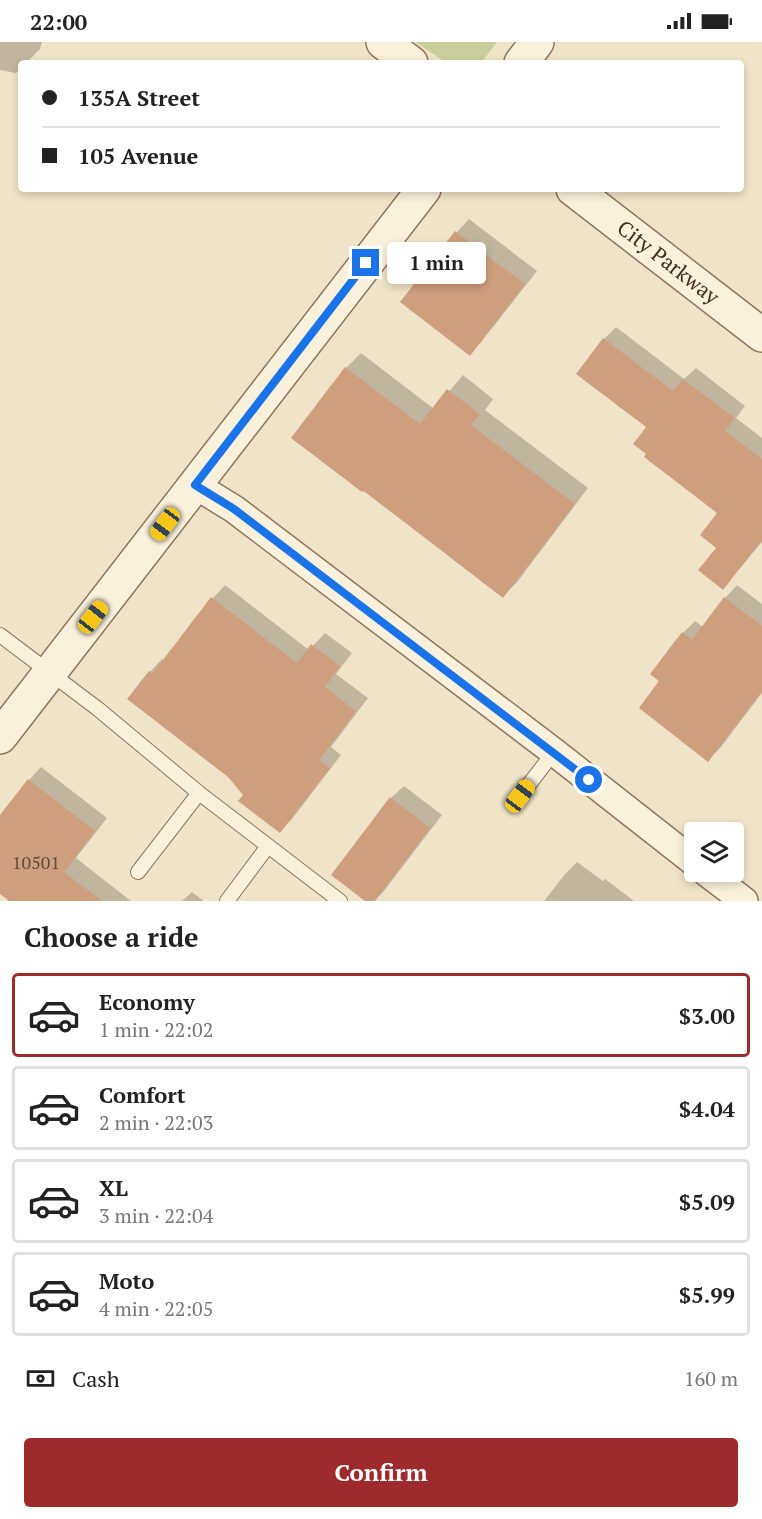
<!DOCTYPE html>
<html lang="en">
<head>
<meta charset="utf-8">
<style>
  :root { --surface:#fff; --page:#f2f2f2; --text:#222; --muted:#767676; --line:#e0e0e0; --accent:#9e2a2b }
  body { margin:0; font-family:"PT Serif",serif; background:var(--page); color:var(--text); height:100vh; display:flex; flex-direction:column; font-size:22px; white-space:nowrap }
  * { box-sizing:border-box; margin:0 }
  p { font-size:20px; color:var(--muted) }
  .icon { flex:none; width:33px; height:33px; fill:none; stroke:currentColor; stroke-width:2; stroke-linecap:round; stroke-linejoin:round }
  .map { position:relative; height:859px; overflow:hidden }
  .side { display:flex; flex-direction:column; background:var(--surface); flex:1 }
  .side>* { flex:none }
  .top-card { position:absolute; left:18px; top:18px; width:726px; height:132px; border-radius:6px; box-shadow:0 3px 9px #0003; display:grid; align-content:center; height:132px; padding:0 24px; background:var(--surface) }
  .buttons { position:absolute; left:684px; top:780px; display:grid; gap:12px }
  .buttons a { display:grid; place-items:center; width:60px; height:60px; border-radius:6px; background:var(--surface); box-shadow:0 3px 9px #0003; font-size:30px }
  .end { position:absolute; width:27px; height:27px; margin:-14px; border:8px solid #1a73e8; background:#fff; box-shadow:0 0 0 3px #fff }
  .from { border-radius:50% }
  .bubble { position:absolute; height:42px; border-radius:6px; background:var(--surface); box-shadow:0 3px 9px #0003; font-size:20px; font-weight:800; line-height:42px; text-align:center }
  .car { position:absolute; width:18px; height:36px; margin:-18px -9px; border-radius:8px; box-shadow:0 0 4px 2px #0007; background:linear-gradient(#f5c518 24%,#345 0 40%,#f5c518 0 76%,#345 0 86%,#f5c518 0) }
  .top-card b { display:flex; align-items:center; gap:21px; height:57px; font-size:22px }
  .top-card b+b { border-top:2px solid var(--line) }
  .top-card i { width:15px; height:15px; background:var(--text) }
  ul { padding:0; list-style:none }
  li { display:flex; align-items:center; gap:18px; height:84px; margin:0 12px 9px; padding:0 12px; border:3px solid var(--line); border-radius:6px }
  li div { flex:1 }
  li b { display:block; font-size:22px }
  li em { font-style:normal; font-weight:800 }
  li.on { border-color:var(--accent) }
  li>.icon { width:54px; height:54px; stroke-width:1.5 }
  h2 { padding:0 24px; font-size:27px; line-height:72px }
  .pay { display:flex; align-items:center; gap:15px; height:66px; padding:0 24px; font-size:22px }
  .pay p { margin-inline-start:auto }
  .cta { display:flex; gap:12px; margin-top:auto; padding:12px 24px }
  .cta a { flex:1; height:69px; border-radius:6px; background:var(--accent); color:#fff; font-size:24px; font-weight:800; line-height:69px; text-align:center }
  .status { display:flex; justify-content:space-between; align-items:center; height:42px; padding:0 30px; background:var(--surface); direction:ltr }
  .status svg { height:16px; fill:currentColor }
  .map>svg:first-child { display:block }
  .green { fill:#c9cf9b }
  .shadow { fill:#0003 }
  .building { fill:#cf9f7d }
  .lines { fill:none; stroke-linecap:round; stroke-linejoin:round }
  .service-casing { stroke:#8d765c; stroke-width:16 }
  .minor-casing { stroke:#8d765c; stroke-width:30 }
  .tertiary-casing { stroke:#8d765c; stroke-width:36 }
  .service { stroke:#faf1dc; stroke-width:14 }
  .minor { stroke:#faf1dc; stroke-width:27 }
  .tertiary { stroke:#faf1dc; stroke-width:33 }
  .route { stroke:#1a73e8; stroke-width:8 }
  .labels { text-anchor:middle; stroke-width:4.5; stroke-linejoin:round; paint-order:stroke }
  .number-label { font-size:18px; fill:#624a37 }
  .street-label { font-size:21px; fill:#3d2e20; stroke:#f7eed8 }
</style>
</head>
<body>
<div class="status"><b>22:00</b><svg viewBox="0 0 49 12"><path d="M0 12V9h3v3zM5 12V6h3v6zM10 12V3h3v9zM15 12V0h3v12zM26 1h20v11H26zM47 4h2v5h-2z"/></svg></div>
<div class="map">
<svg width="762" height="859" viewBox="0 0 762 859">
  <rect width="100%" height="100%" fill="#f0e4c8"/>
  <path class="green" d="M415,0H497L481,21H447Z"/>
  <path class="shadow" d="M0,0H42L40,7L26,21H21V26L16,31L0,28Z
    M469,177L537,229L482,299L470,312L403,260L457,190Z
    M616,285L684,337L696,326L745,364L736,376L762,396V500L723,546L718,505L719,471L648,385L604,297Z
    M361,311L434,367L463,333L493,357L485,368L588,446L518,539L503,554L293,396L346,326Z
    M225,543L309,608L325,591L352,611L336,632L368,656L331,705L341,713L292,777L280,789L150,630L162,617L164,619L213,556Z
    M737,543L762,562V651L721,705L708,718L661,639L683,591L695,579L703,585L725,556Z
    M41,725L107,776L76,816L131,859H11L0,851V776L29,738Z
    M404,744L442,773L384,849L374,859H368L391,756Z
    M577,820L603,839L605,837L634,859H544L565,832Z
    M192,850L204,859H182Z"/>
  <path class="building" d="M455,189L525,242L470,314L400,260Z
    M603,296L673,349L683,337L735,376L725,389L762,417V498L723,548L698,528L716,506L700,493L717,471L644,415L646,412L633,402L646,385L576,332Z
    M345,325L420,382L447,347L480,372L471,383L575,462L503,556L364,449L362,450L291,396Z
    M211,555L297,621L311,602L340,624L325,645L356,669L319,718L330,726L280,791L238,759L243,753L228,735L127,657L149,629L153,631Z
    M724,555L762,584V649L708,720L639,666L659,639L650,632L682,590L692,598Z
    M28,737L95,789L64,830L102,859H9L0,852V773Z
    M390,755L430,786L375,859H365L331,833Z"/>
  <g class="lines">
    <g class="service-casing">
      <path id="service" d="M0,593L98,667L199,751L340,859
        M520,754L554,710
        M138,830L199,751
        M227,859L268,804"/>
    </g>
    <g class="minor-casing">
      <path id="minor" d="M195,443L234,467L554,710L694,820
        M706,830L744,859"/>
    </g>
    <g class="tertiary-casing">
      <g id="tertiary">
        <path d="M383,0L411,21"/>
        <path d="M521,21L537,0"/>
        <path id="s1" d="M573,147L762,293"/>
        <path d="M0,695L424,147"/>
      </g>
    </g>
    <use href="#service" class="service"/>
    <use href="#minor" class="minor"/>
    <use href="#tertiary" class="tertiary"/>
  </g>
  <g class="lines">
    <path class="route" d="M366,221L195,443L234,467L589,738"/>
  </g>
  <g class="labels">
    <g class="number-label">
      <text x="36" y="827">10501</text>
    </g>
    <g class="street-label">
      <text dy="7" stroke="none"><textPath href="#s1" startOffset="120">City Parkway</textPath></text>
    </g>
  </g>
</svg>
<div class="buttons">
<a><svg class="icon" aria-label="layers" viewBox="0 0 24 24"><path d="M12 4l9 5-9 5-9-5zM3 14l9 5 9-5"/></svg></a>
</div>
<i class="end from" style="left:589px;top:738px"></i>
<i class="end" style="left:366px;top:221px"></i>
<div class="bubble" style="left:387px;top:200px;width:99px">1 min</div>
<i class="car" style="left:165px;top:482px;rotate:217deg"></i>
<i class="car" style="left:93px;top:575px;rotate:38deg"></i>
<i class="car" style="left:520px;top:754px;rotate:37deg"></i>
<div class="top-card">
<b><i class="from"></i>135A Street</b>
<b><i></i>105 Avenue</b>
</div>
</div>
<section class="side">
<h2>Choose a ride</h2>
<ul>
<li class="on"><svg class="icon" aria-label="car" viewBox="0 0 24 24"><path d="M5 17H2v-5l4-1 3-4h7l3 4 3 1v5h-3M9 17h6M6 11h13"/><circle cx="7" cy="17" r="2"/><circle cx="17" cy="17" r="2"/></svg><div><b>Economy</b><p>1 min · 22:02</p></div><em>$3.00</em></li>
<li><svg class="icon" aria-label="car" viewBox="0 0 24 24"><path d="M5 17H2v-5l4-1 3-4h7l3 4 3 1v5h-3M9 17h6M6 11h13"/><circle cx="7" cy="17" r="2"/><circle cx="17" cy="17" r="2"/></svg><div><b>Comfort</b><p>2 min · 22:03</p></div><em>$4.04</em></li>
<li><svg class="icon" aria-label="car" viewBox="0 0 24 24"><path d="M5 17H2v-5l4-1 3-4h7l3 4 3 1v5h-3M9 17h6M6 11h13"/><circle cx="7" cy="17" r="2"/><circle cx="17" cy="17" r="2"/></svg><div><b>XL</b><p>3 min · 22:04</p></div><em>$5.09</em></li>
<li><svg class="icon" aria-label="car" viewBox="0 0 24 24"><path d="M5 17H2v-5l4-1 3-4h7l3 4 3 1v5h-3M9 17h6M6 11h13"/><circle cx="7" cy="17" r="2"/><circle cx="17" cy="17" r="2"/></svg><div><b>Moto</b><p>4 min · 22:05</p></div><em>$5.99</em></li>
</ul>
<div class="pay"><svg class="icon" aria-label="cash" viewBox="0 0 24 24"><path d="M3 7h18v10H3z"/><circle cx="12" cy="12" r="2"/></svg>Cash<p>160 m</p></div>
<div class="cta"><a>Confirm</a></div>
</section>
</body>
</html>
